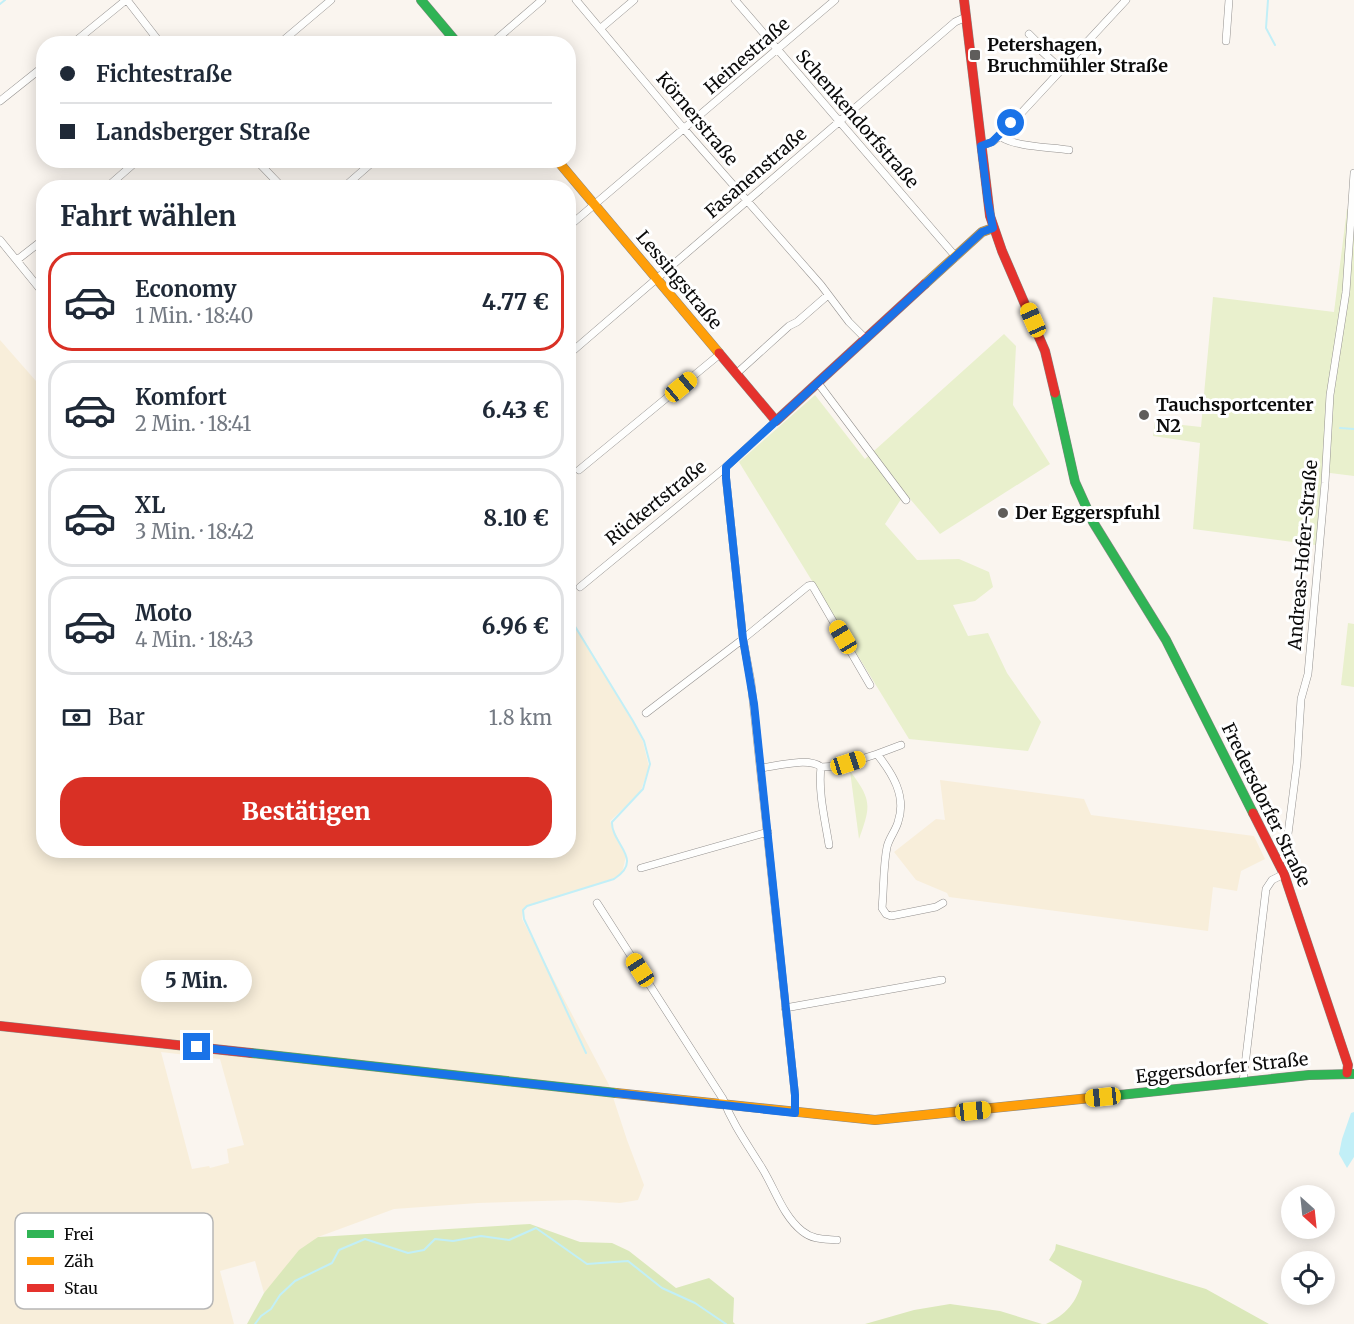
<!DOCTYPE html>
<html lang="de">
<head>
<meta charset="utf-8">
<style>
  :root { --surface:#fff; --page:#f6f6f7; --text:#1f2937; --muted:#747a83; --line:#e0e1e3; --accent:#d93025 }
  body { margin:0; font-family:Merriweather,serif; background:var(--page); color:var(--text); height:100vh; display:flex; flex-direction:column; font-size:22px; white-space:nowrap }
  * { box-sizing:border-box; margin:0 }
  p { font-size:20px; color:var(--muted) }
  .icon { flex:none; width:33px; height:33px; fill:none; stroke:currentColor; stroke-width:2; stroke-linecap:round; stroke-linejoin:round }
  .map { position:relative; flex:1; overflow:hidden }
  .sheet { position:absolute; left:36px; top:180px; width:540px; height:678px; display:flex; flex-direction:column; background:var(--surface); border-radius:24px; box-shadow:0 3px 15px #0003 }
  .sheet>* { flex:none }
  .banner { position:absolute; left:36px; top:36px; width:540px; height:132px; border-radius:24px; box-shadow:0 3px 15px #0003; display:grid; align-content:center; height:132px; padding:0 24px; background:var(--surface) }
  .needle { width:39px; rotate:153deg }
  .fabs { position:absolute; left:1281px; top:1185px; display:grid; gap:12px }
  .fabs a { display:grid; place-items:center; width:54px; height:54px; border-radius:50%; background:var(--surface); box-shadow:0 3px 15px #0003; font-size:30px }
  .end { position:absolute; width:27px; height:27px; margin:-14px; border:8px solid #1a73e8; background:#fff; box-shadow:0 0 0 3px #fff }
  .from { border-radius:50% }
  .bubble { position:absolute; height:42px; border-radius:21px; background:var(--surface); box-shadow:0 3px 15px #0003; font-size:20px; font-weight:800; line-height:42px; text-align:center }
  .car { position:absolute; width:18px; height:36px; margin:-18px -9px; border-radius:8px; box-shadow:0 0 4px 2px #0007; background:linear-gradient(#f5c518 24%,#345 0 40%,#f5c518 0 76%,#345 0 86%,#f5c518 0) }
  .banner b { display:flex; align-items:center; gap:21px; height:57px; font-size:22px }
  .banner b+b { border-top:2px solid var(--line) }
  .banner i { width:15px; height:15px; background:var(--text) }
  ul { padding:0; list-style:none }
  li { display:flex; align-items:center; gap:18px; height:99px; margin:0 12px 9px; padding:0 12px; border:3px solid var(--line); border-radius:24px }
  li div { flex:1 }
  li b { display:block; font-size:22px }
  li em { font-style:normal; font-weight:800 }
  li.on { border-color:var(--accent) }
  li>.icon { width:54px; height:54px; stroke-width:1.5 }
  h2 { padding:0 24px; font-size:27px; line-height:72px }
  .pay { display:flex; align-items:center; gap:15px; height:66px; padding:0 24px; font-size:22px }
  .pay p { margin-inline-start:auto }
  .button { display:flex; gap:12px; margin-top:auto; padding:12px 24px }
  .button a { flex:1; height:69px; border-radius:24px; background:var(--accent); color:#fff; font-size:24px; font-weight:800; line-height:69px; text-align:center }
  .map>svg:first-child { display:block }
  .farmland { fill:#f8eeda; fill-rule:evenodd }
  .green { fill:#e9f0cd }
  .forest { fill:#dbe8ba }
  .water { fill:#c2eff7 }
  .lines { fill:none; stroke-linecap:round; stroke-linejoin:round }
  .stream { stroke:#c2eff7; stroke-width:2 }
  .street-casing { stroke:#93908e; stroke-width:8 }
  .fast-casing { stroke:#898784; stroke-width:10 }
  .slow-casing { stroke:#898784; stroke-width:10 }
  .jam-casing { stroke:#898784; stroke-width:10 }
  .street { stroke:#fefefd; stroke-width:7 }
  .fast { stroke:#30b455; stroke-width:9 }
  .slow { stroke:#ff9f0a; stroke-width:9 }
  .jam { stroke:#e5322d; stroke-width:9 }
  .route { stroke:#1a73e8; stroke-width:8 }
  .poi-dot { fill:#5f5d5b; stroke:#fff; stroke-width:2 }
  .labels { text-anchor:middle; stroke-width:6; stroke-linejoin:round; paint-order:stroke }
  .poi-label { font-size:18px; font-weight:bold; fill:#0b0b0b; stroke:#fff; text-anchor:start }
  .street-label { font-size:18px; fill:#0b0b0b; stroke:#fff }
  .key { fill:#fff; stroke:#b6b6b6; stroke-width:1.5 }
  .key-label { font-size:16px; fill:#0b0b0b }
</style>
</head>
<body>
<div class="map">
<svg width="1354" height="1324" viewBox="0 0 1354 1324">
  <rect width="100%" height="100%" fill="#faf5ef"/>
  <path class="farmland" d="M0,340L43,389L44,850H568L569,617L574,623L636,726L643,742L649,767L640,793L610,821L626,856L622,873L615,878L526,907L523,912L522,919L609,1085L627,1140L644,1185L638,1200L620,1203L576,1200L478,1203L394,1209L318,1237L264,1293L255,1261L220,1271L234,1324H0ZM161,1052L220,1059L244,1145L227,1149L229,1163L210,1168L209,1166L192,1169Z
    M940,780L1084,799L1091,815L1254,836L1265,859L1241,871L1237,891L1213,887L1208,931L949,897L947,893L916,880L894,852L936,819L945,820Z"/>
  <path class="green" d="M1347,209L1354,210V476L1322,472L1316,545L1193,529L1200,443L1153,436L1155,422L1201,427L1213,297L1334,312Z
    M1004,334L1016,346L1013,405L1050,464L940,534L905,493L885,524L917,560L959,559L989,572L993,587L975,601L953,605L968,636L988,633L1007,673L1041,722L1028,751L909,739L739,462L815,395L865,459Z
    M1348,623L1354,624V687L1341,685Z
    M850,771C872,800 871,806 859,839Z"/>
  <path class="forest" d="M530,1224L580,1242L612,1243L629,1251L676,1288L709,1278L734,1298L733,1322L735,1324H247L264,1293L299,1250L318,1237Z
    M1056,1244L1206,1289L1269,1324H1046C1066,1315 1077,1302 1082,1281L1049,1260L1055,1250Z
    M950,1304L1000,1311L1042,1324H865L914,1310Z"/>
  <path class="water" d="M1354,1112V1157L1347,1168L1339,1154L1342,1139L1351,1113Z"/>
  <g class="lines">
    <path class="stream" d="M1268,0L1266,28L1275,45
      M0,4L5,0
      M1340,428L1354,429
      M568,442L572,414
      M568,615L633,721L644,741L650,764L643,789L612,822C611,844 645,859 614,879L527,906L523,910L524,919L586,1053
      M255,1324L261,1316L271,1309L280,1295L295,1281L332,1263L339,1250L365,1239L408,1253L424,1250L435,1239L453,1241L481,1236L509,1240L536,1228L587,1264L628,1261L662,1288L695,1303L726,1324"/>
    <g class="street-casing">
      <path id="street" d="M127,0L161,44
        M576,0L685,130L821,285L849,322L866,339
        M735,0L956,257
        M601,28L634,0
        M1029,34L1036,41L1035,45L1061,69
        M1226,41L1229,0
        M72,44L126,0
        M279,44L331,0
        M491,44L542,0
        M0,101L44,66
        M1000,136C1013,147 1051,147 1069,150
        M981,146L992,142L1000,136L1126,0
        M256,160L283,188
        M106,188L138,160
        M343,188L375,160
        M568,227L835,0
        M0,240L44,294
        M17,260L44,239
        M568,355L955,22L966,17
        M736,374L789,326L797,322L828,295
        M818,383L906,500
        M726,467V478L743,639L751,682L795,1095V1113
        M579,470L720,354
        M580,587L726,467L776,421
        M646,713L743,639L808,586L812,585L870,685
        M877,754L901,745
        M821,767C818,792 825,820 829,845
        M761,768C776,766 809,757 821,767L839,766L877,754C892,773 907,796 898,822C896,830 889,838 887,847C883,867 884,888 882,908L886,914L891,916L936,907L943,903
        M1278,861L1286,857L1289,849L1288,834L1297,763L1301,699L1308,674L1325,483L1330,395L1346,292L1354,173
        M641,868L768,832
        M597,903L723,1099C733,1125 748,1145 762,1168C775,1189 783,1216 802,1231C813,1240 824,1239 837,1240
        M785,1008L942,980
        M1243,1082L1266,889L1272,880L1284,874"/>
    </g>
    <g class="fast-casing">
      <path id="fast" d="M421,0L458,44
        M1055,393L1075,482L1093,522L1166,640L1253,813
        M251,1053L616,1093
        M1110,1096L1309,1075L1354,1074"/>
    </g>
    <g class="slow-casing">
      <path id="slow" d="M557,160L719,353
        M925,284L982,232L993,228
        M616,1093L875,1120L1110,1096"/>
    </g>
    <g class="jam-casing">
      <path id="jam" d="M964,0L990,216L1002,251L1045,351L1055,393
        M719,353L776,421L925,284
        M1253,813L1284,874L1348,1065L1347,1073
        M0,1026L251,1053"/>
    </g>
    <use href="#street" class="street"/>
    <use href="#fast" class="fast"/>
    <use href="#slow" class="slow"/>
    <use href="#jam" class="jam"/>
  </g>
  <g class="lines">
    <path class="route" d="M197,1047L795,1113V1095L754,704L743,639L726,478V467L982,232L993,228L988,202L981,146L992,142L1011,123"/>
  </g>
  <g class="poi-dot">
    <rect x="969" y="49" width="12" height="12" rx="3"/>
    <circle cx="1144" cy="415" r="6"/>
    <circle cx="1003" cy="513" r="6"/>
  </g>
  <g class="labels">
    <g class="poi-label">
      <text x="987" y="51">Petershagen,<tspan x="987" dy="21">Bruchmühler Straße</tspan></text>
      <text x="1156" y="411">Tauchsportcenter<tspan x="1156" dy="21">N2</tspan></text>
      <text x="1015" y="519">Der Eggerspfuhl</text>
    </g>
    <g class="street-label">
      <text transform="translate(747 56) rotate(-41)" y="6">Heinestraße</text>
      <text transform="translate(697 119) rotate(50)" y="6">Körnerstraße</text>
      <text transform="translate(857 119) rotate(49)" y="6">Schenkendorfstraße</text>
      <text transform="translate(756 173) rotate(-41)" y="6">Fasanenstraße</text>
      <text transform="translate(679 280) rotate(50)" y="6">Lessingstraße</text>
      <text transform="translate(656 503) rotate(-39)" y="6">Rückertstraße</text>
      <text transform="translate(1303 555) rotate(-85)" y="6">Andreas-Hofer-Straße</text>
      <text transform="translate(1266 805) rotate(64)" y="6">Fredersdorfer Straße</text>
      <text transform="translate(1222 1068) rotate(-6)" y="6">Eggersdorfer Straße</text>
    </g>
  </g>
  <rect x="15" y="1213" width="198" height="96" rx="9" class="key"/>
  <rect x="27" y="1230" width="27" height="8" fill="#30b455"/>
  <rect x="27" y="1257" width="27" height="8" fill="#ff9f0a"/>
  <rect x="27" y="1284" width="27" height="8" fill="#e5322d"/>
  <g class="key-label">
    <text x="64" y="1240">Frei</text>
    <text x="64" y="1267">Zäh</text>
    <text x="64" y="1294">Stau</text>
  </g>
</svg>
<div class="fabs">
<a><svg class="needle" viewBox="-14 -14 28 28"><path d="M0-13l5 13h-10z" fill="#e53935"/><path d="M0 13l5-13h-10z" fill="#747a83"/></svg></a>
<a><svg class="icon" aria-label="locate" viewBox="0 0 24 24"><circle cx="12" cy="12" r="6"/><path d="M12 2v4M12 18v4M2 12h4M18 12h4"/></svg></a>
</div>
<i class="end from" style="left:1011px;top:123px"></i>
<i class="end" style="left:197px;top:1047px"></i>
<div class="bubble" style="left:141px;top:960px;width:111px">5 Min.</div>
<i class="car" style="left:1033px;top:320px;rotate:336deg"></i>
<i class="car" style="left:681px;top:387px;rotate:50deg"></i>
<i class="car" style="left:843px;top:637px;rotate:329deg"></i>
<i class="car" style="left:848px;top:763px;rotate:72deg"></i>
<i class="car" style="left:640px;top:970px;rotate:327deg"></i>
<i class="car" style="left:1103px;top:1097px;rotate:264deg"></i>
<i class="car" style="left:973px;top:1111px;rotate:84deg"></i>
<div class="banner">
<b><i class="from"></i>Fichtestraße</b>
<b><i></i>Landsberger Straße</b>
</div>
<section class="sheet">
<h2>Fahrt wählen</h2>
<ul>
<li class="on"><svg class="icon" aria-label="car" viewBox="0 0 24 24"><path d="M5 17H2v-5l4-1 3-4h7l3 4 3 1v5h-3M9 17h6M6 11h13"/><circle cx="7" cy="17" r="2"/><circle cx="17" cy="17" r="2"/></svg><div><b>Economy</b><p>1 Min. · 18:40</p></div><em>4.77 €</em></li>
<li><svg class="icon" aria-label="car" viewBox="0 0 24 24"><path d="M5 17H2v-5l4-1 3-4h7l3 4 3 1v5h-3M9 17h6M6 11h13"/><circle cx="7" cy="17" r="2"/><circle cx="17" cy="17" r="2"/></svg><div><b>Komfort</b><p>2 Min. · 18:41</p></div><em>6.43 €</em></li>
<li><svg class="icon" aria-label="car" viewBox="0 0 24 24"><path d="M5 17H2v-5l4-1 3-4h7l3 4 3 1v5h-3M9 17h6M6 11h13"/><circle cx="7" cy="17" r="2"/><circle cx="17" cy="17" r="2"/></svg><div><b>XL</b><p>3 Min. · 18:42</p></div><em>8.10 €</em></li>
<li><svg class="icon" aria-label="car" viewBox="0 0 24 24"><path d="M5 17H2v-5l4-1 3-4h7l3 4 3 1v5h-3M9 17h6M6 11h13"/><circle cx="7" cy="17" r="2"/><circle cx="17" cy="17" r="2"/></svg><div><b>Moto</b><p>4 Min. · 18:43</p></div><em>6.96 €</em></li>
</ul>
<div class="pay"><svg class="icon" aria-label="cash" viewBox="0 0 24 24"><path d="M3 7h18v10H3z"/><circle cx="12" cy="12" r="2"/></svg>Bar<p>1.8 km</p></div>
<div class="button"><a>Bestätigen</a></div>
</section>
</div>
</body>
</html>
